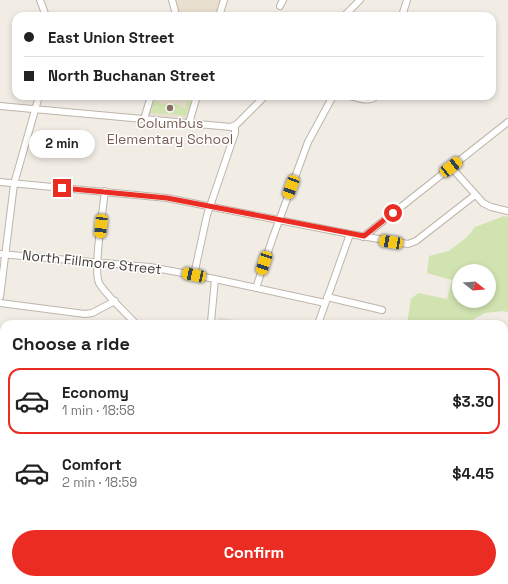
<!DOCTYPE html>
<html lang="en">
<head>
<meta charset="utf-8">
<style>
  :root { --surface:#fff; --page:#f2f2f2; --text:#222; --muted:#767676; --line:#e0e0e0; --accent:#ea2c22 }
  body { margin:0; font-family:"Space Grotesk",sans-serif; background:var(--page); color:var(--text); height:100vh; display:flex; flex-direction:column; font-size:15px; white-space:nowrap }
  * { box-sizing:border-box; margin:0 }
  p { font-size:13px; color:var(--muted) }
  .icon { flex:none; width:22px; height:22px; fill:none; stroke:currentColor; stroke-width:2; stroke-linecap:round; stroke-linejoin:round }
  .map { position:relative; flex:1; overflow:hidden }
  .panel { position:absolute; left:0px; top:320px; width:508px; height:264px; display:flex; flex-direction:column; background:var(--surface); border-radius:12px 12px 0 0; box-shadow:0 2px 6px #0003 }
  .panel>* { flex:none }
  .guide { position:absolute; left:12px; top:12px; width:484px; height:88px; border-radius:12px; box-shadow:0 2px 6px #0003; display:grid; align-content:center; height:88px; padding:0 12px; background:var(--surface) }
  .needle { width:26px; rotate:107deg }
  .buttons { position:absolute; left:452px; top:264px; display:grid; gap:8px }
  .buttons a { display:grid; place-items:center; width:44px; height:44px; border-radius:50%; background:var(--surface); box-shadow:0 2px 6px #0003; font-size:20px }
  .end { position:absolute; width:18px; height:18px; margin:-9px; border:5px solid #ea2c22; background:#fff; box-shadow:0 0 0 2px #fff }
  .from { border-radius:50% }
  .bubble { position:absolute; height:28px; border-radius:14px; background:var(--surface); box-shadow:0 2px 6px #0003; font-size:13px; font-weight:700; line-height:28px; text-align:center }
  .car { position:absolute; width:12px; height:24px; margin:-12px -6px; border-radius:5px; box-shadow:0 0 3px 1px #0007; background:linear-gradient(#f5c518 24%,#345 0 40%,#f5c518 0 76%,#345 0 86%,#f5c518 0) }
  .guide b { display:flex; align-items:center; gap:14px; height:38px; font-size:15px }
  .guide b+b { border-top:1px solid var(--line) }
  .guide i { width:10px; height:10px; background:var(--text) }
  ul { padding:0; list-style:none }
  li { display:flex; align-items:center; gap:12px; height:66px; margin:0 8px 6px; padding:0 4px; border:2px solid transparent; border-radius:12px }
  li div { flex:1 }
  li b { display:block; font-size:15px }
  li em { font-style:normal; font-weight:700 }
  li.current { border-color:var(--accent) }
  li>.icon { width:36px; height:36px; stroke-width:1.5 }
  h2 { padding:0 12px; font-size:18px; line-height:48px }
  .button { display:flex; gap:8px; margin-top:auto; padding:8px 12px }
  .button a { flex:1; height:46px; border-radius:24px; background:var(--accent); color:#fff; font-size:16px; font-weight:700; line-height:46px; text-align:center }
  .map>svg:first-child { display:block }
  .education { fill:#e9dfcf }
  .green { fill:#d1e3b0; fill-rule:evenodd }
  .parking { fill:#e2dfdc }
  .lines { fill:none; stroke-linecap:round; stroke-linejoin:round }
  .minor-casing { stroke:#beb5ab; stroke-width:8 }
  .major-casing { stroke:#daad69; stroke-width:10 }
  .minor { stroke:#fff; stroke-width:6 }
  .major { stroke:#f7d298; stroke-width:8 }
  .route { stroke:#ea2c22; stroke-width:5 }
  .education-dot { fill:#8d6e63; stroke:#fff; stroke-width:1.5 }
  .labels { text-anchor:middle; stroke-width:3; stroke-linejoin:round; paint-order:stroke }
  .education-label { font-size:14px; fill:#785e54; stroke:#fff }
  .street-label { font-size:14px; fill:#423c35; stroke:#fff }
</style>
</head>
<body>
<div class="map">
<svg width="508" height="584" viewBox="0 0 508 584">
  <rect width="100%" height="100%" fill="#f1ece4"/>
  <path class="education" d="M174,0H222L217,16H177L178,8Z
    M153,96H194L189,115L186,119L149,115L148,114Z"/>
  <path class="green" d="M154,101L170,106L167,114L150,113Z
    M187,101L191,102L186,116L170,114L172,104L180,105V107L185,108Z
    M504,216L508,217V310L507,313L504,311L485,313L465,324H407L411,299L418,293L447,299L452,280L427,273L429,256L449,251L467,237L475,227ZM459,271H489V301H459Z
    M508,369V584H444L445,580H504V380Z"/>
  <path class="parking" d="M219,317L240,321V324H211L215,319L218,320Z"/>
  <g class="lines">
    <g class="minor-casing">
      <path id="minor" d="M40,0L46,16
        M172,0L175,11L174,16
        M280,6L283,0
        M219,16L224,0
        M344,16L360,0
        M402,16L407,0
        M350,96C358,98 370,103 376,96
        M0,106L231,127L237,124L265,96
        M144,119L151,96
        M189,123L197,96
        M451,167L483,203L491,207L508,211
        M0,182L167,198L350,234L408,244L416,241L475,195
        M105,191C103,209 93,270 99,283C106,295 126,313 136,324
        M363,237L508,122
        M0,254L150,267L215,279L325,303
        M194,275L207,215L235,133V126
        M256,288L273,237L308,142L333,96
        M0,297L14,184L39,96
        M327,297L382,310
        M0,303L85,314L92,313L115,301
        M211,322L215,279
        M318,324L350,234
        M504,352L505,357L504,361
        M0,361L4,393
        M0,451L4,415
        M0,549L4,550
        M98,580L109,584
        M226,580L238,584
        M183,584V580
        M290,584L291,580
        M390,584L392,580"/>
    </g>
    <g class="major-casing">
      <path id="major" d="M0,572L4,575
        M10,580L16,584"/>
    </g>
    <use href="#minor" class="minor"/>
    <use href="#major" class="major"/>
  </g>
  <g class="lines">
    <path class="route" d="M62,188L167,198L364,236L393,213"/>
  </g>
  <circle class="education-dot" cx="170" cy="108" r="4"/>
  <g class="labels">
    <g class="education-label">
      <text x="170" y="128">Columbus<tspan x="170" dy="16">Elementary School</tspan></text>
    </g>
    <g class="street-label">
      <text transform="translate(92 262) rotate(6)" y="5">North Fillmore Street</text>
    </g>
  </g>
</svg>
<div class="buttons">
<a><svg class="needle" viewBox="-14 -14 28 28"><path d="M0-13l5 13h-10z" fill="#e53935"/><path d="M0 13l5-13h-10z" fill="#767676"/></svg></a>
</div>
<i class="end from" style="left:393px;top:213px"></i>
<i class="end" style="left:62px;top:188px"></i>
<div class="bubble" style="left:29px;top:130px;width:66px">2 min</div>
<i class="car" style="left:451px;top:167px;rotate:52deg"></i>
<i class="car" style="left:291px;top:187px;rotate:200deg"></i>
<i class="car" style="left:101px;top:226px;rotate:186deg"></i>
<i class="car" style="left:391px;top:242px;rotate:280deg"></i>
<i class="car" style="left:264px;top:263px;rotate:198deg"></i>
<i class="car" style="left:194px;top:275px;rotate:282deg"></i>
<div class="guide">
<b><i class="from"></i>East Union Street</b>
<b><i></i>North Buchanan Street</b>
</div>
<section class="panel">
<h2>Choose a ride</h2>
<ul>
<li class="current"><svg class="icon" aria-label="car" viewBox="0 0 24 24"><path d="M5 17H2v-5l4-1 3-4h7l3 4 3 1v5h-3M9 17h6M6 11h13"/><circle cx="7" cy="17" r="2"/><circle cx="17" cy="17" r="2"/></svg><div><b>Economy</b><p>1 min · 18:58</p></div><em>$3.30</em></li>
<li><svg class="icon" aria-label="car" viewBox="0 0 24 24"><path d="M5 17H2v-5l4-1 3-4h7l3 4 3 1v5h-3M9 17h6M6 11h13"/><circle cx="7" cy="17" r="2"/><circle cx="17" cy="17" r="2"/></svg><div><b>Comfort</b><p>2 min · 18:59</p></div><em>$4.45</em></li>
</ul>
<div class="button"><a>Confirm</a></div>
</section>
</div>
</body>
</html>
